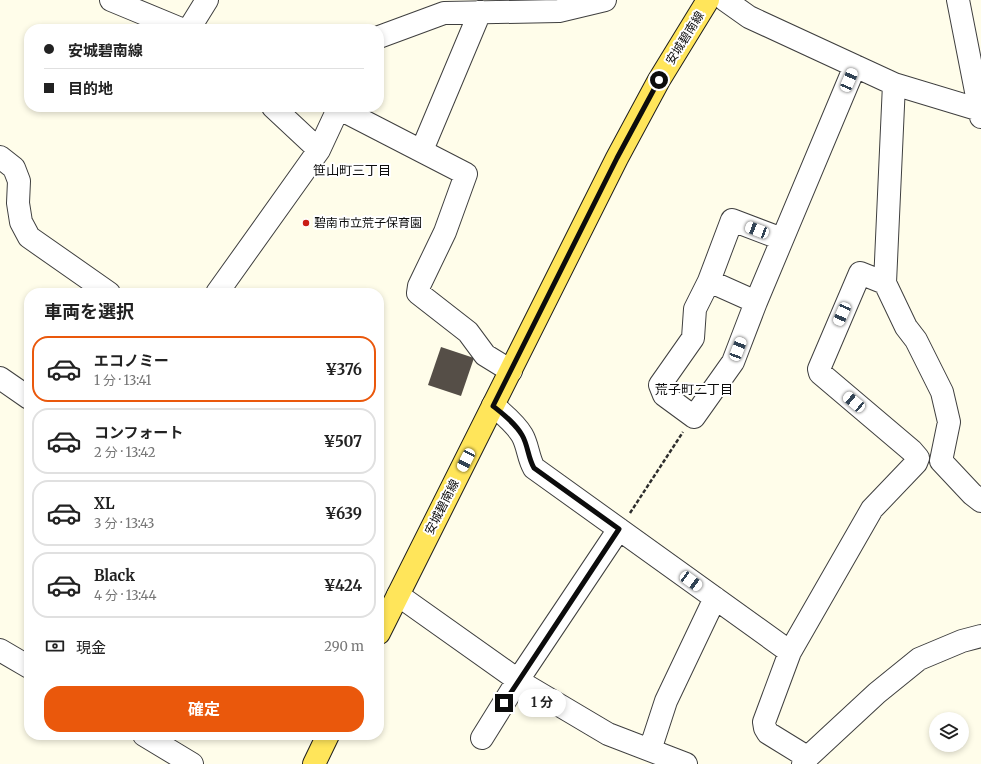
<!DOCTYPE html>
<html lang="ja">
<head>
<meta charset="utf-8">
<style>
  :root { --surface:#fff; --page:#f2f2f2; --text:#222; --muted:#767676; --line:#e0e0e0; --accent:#ea580c }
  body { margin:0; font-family:Merriweather,"Noto Sans JP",serif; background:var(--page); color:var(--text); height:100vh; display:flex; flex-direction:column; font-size:15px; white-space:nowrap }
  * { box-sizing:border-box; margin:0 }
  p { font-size:13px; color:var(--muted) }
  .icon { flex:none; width:22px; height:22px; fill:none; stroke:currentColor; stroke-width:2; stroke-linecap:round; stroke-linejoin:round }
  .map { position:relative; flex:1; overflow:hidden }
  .drawer { position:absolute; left:24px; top:288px; width:360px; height:452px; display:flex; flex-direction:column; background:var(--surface); border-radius:16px; box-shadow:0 2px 6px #0003 }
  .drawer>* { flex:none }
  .guide { position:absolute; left:24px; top:24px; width:360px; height:88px; border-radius:16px; box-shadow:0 2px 6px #0003; display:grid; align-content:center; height:88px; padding:0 20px; background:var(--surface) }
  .fabs { position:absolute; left:929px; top:712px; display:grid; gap:8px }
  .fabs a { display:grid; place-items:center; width:40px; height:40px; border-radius:50%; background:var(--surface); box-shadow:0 2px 6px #0003; font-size:20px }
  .end { position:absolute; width:18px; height:18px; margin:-9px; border:5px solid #0c0c0c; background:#fff; box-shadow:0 0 0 2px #fff }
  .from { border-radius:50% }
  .bubble { position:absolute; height:28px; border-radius:14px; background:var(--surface); box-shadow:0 2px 6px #0003; font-size:13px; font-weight:700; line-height:28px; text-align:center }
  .car { position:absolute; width:12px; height:24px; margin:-12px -6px; border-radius:5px; box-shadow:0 0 3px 1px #0007; background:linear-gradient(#fff 24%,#345 0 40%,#fff 0 76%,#345 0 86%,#fff 0) }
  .guide b { display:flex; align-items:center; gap:14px; height:38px; font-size:15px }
  .guide b+b { border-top:1px solid var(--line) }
  .guide i { width:10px; height:10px; background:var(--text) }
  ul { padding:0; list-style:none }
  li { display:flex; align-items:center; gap:12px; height:66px; margin:0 8px 6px; padding:0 12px; border:2px solid var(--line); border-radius:16px }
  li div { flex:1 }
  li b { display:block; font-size:15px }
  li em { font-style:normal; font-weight:700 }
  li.active { border-color:var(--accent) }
  li>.icon { width:36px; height:36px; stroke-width:1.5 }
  h2 { padding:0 20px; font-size:18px; line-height:48px }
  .pay { display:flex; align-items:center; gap:10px; height:44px; padding:0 20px; font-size:15px }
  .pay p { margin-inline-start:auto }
  .button { display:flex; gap:8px; margin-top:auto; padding:8px 20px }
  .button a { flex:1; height:46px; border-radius:16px; background:var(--accent); color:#fff; font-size:16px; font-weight:700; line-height:46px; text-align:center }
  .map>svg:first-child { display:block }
  .building { fill:#554e47 }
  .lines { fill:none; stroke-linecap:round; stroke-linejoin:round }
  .minor-casing { stroke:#3f3f3f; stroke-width:24 }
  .major-casing { stroke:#1d1d1d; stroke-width:24 }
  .path { stroke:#2e2e2e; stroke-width:2.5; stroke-dasharray:4 2; stroke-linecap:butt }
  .minor { stroke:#fff; stroke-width:22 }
  .major { stroke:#ffe55a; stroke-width:22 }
  .route { stroke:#0c0c0c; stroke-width:5 }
  .poi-dot { fill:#ca1c15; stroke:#fff; stroke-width:1.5 }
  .labels { text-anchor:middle; stroke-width:4; stroke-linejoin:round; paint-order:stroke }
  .street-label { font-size:12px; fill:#0c0c0c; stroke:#fff }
  .poi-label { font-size:12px; fill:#0c0c0c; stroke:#fff; text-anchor:start }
  .neighbourhood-label { font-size:13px; fill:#0c0c0c; stroke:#fff }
</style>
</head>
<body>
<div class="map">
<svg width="981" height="764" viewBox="0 0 981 764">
  <rect width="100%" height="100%" fill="#fffdea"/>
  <path class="building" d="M441,347L474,358L461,396L428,385Z"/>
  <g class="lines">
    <g class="minor-casing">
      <path id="minor" d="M111,0L181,29
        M725,0L749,17L894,84L980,110
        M958,0L981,117
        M189,29L207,0
        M379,37L444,13L559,11L605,0
        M894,84L885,283L906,327L916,340L942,392L949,422L941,461L972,494L981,501
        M273,107L319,150
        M338,108L466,174L445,232L419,286L418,293L468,332L485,355L511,371
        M422,150L480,12
        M0,157L14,168L19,181L18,203L21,222L29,237L109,293
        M709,281L756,302L855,66
        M217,293L319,150L339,107
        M756,302L733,362L694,417L664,395L660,385L693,338L695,309L709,281L732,220L782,239
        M0,378L29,398
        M493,405C503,414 515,423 522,435C528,445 528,458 534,468L790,652
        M398,595L522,683L608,734L686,764
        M0,650L29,667
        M144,735L192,764
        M482,738L518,680L619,529
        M650,750L666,701L715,598
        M807,757L768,733L765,728L764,722L790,652L872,509L916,463L918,458L912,451L820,373L819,369L860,273L885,283
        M803,764L809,756L877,693L919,659L962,641L981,636"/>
    </g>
    <g class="major-casing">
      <path id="major" d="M379,633L617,158L659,80L708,0
        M314,764L328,735"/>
    </g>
    <path class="path" d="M630,513L683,432"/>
    <use href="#minor" class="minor"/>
    <use href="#major" class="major"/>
  </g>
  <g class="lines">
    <path class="route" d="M504,703L619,529L534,468C528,458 528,445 522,435C515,423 503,414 493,406L617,158L659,80"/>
  </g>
  <circle class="poi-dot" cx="306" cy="223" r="4"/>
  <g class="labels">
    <g class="street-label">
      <text transform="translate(685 38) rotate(-58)" y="4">安城碧南線</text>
      <text transform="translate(442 507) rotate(-63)" y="4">安城碧南線</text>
    </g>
    <g class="poi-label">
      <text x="314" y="227">碧南市立荒子保育園</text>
    </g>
    <g class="neighbourhood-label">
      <text x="352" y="175">笹山町三丁目</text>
      <text x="694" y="394">荒子町二丁目</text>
    </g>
  </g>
</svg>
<div class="fabs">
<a><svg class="icon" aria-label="layers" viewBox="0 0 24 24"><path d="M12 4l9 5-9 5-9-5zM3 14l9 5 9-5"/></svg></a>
</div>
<i class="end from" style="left:659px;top:80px"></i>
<i class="end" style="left:504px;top:703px"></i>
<div class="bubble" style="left:518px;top:689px;width:48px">1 分</div>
<i class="car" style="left:849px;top:80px;rotate:23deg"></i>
<i class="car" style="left:757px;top:230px;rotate:291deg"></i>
<i class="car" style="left:842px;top:314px;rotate:204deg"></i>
<i class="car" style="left:738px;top:349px;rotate:21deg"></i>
<i class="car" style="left:854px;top:402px;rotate:310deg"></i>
<i class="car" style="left:466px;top:460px;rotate:207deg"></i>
<i class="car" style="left:691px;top:581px;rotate:126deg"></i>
<div class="guide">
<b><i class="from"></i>安城碧南線</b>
<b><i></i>目的地</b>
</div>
<section class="drawer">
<h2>車両を選択</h2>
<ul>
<li class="active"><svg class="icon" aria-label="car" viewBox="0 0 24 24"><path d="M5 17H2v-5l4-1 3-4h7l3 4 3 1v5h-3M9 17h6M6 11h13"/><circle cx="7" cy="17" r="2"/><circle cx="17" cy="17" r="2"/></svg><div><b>エコノミー</b><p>1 分 · 13:41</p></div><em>¥376</em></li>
<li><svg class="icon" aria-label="car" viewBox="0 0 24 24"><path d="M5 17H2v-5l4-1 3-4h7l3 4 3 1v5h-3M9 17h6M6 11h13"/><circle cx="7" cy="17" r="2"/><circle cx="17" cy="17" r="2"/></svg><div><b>コンフォート</b><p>2 分 · 13:42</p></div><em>¥507</em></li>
<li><svg class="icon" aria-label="car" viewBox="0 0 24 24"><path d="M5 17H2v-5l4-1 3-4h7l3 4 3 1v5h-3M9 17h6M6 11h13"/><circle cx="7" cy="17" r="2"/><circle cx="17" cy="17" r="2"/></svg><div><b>XL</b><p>3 分 · 13:43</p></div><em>¥639</em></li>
<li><svg class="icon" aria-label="car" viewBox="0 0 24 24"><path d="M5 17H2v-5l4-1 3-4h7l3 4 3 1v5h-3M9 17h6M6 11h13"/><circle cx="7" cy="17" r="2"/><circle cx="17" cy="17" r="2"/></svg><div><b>Black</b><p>4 分 · 13:44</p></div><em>¥424</em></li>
</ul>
<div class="pay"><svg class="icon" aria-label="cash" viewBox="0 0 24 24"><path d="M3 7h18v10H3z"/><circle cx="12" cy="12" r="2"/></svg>現金<p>290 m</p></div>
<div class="button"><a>確定</a></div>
</section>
</div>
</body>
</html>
